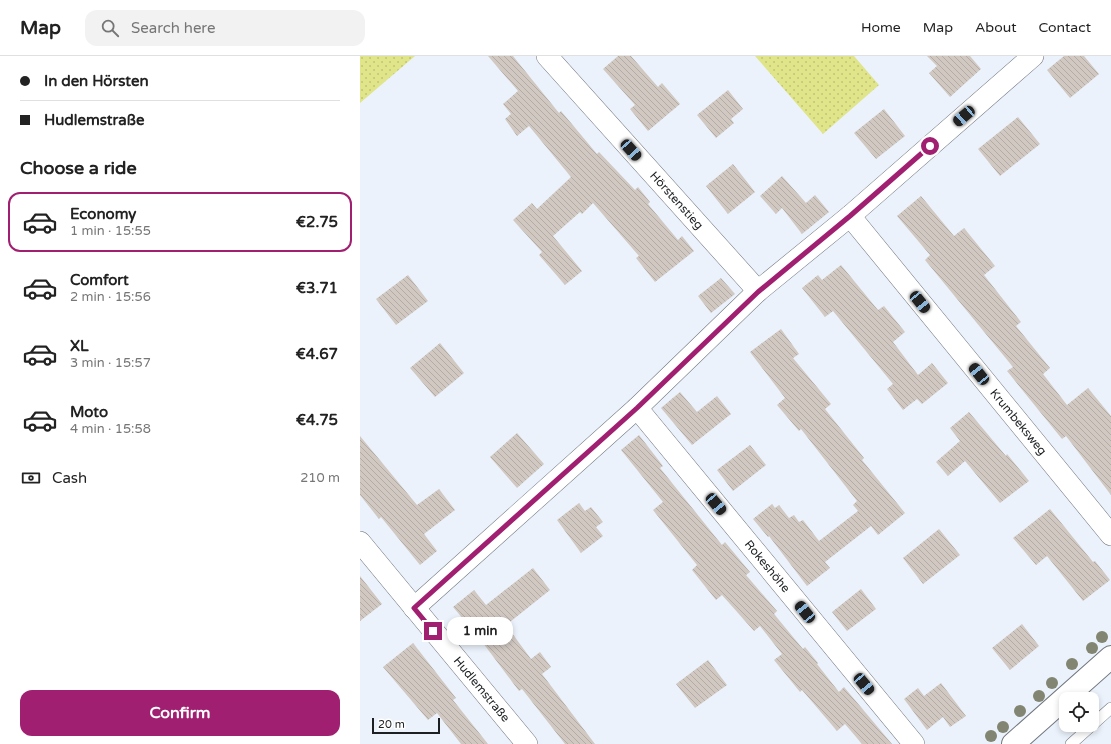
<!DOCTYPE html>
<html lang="en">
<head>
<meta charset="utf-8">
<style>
  :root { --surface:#fff; --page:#f2f2f2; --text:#222; --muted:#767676; --line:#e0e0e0; --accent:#a11f70 }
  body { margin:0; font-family:"Varela Round",sans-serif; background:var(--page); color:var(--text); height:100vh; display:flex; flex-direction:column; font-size:15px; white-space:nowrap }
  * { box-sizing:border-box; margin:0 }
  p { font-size:13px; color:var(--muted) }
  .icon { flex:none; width:22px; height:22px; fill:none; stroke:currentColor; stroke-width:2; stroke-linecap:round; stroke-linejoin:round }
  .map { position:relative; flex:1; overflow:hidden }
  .side { display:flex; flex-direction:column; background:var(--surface); width:360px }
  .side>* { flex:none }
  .top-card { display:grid; align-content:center; height:88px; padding:0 20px; background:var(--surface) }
  .buttons { position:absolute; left:699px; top:636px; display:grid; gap:8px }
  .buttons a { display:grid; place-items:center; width:40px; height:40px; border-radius:8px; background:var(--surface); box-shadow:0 2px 6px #0003; font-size:20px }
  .scale { position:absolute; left:12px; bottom:10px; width:68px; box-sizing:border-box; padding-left:4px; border:2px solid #1d2022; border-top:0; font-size:11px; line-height:14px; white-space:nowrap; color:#1d2022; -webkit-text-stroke:3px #fff; paint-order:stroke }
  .end { position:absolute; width:18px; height:18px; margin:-9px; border:5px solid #a11f70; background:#fff; box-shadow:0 0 0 2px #fff }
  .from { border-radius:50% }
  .bubble { position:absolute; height:28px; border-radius:12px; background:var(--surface); box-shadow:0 2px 6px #0003; font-size:13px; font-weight:800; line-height:28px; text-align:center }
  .car { position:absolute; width:12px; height:24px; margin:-12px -6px; border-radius:5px; box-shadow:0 0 3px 1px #0007; background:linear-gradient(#222 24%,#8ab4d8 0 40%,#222 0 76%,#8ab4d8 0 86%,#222 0) }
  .top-card b { display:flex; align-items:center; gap:14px; height:38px; font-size:15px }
  .top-card b+b { border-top:1px solid var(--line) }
  .top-card i { width:10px; height:10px; background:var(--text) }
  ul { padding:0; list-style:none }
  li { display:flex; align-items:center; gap:12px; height:60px; margin:0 8px 6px; padding:0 12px; border:2px solid transparent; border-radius:12px }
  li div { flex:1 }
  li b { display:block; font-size:15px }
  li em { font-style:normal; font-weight:800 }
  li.selected { border-color:var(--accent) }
  li>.icon { width:36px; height:36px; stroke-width:1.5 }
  h2 { padding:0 20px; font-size:18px; line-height:48px }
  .pay { display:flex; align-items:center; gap:10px; height:44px; padding:0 20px; font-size:15px }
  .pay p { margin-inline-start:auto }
  .action { display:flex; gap:8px; margin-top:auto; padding:8px 20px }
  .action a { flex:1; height:46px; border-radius:12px; background:var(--accent); color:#fff; font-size:16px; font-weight:800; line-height:46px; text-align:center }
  header { display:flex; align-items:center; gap:24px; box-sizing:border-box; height:56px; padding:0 20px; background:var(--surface); border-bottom:1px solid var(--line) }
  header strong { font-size:19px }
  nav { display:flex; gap:22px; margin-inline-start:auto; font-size:14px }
  .search { width:280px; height:36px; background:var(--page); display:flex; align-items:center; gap:10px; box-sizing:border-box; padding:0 14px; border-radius:12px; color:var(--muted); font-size:15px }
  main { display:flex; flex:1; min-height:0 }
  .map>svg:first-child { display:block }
  .green { fill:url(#green-dots) }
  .building { fill:url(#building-back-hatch) }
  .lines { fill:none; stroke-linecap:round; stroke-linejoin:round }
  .lane-casing { stroke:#71777e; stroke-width:12 }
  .street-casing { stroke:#71777e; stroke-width:22 }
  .secondary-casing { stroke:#71777e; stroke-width:24 }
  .lane { stroke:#fff; stroke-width:11 }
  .street { stroke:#fff; stroke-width:21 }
  .secondary { stroke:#fff; stroke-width:22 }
  .tree { fill:#818572 }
  .route { stroke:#a11f70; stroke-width:5 }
  .labels { text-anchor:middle; stroke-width:3.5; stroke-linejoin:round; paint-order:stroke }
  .street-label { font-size:12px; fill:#1d2022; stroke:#fff }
</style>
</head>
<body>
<header>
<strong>Map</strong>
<div class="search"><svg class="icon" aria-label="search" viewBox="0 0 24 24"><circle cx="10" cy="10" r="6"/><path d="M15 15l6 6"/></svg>Search here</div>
<nav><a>Home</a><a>Map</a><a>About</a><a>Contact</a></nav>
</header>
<main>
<section class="side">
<div class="top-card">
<b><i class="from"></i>In den Hörsten</b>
<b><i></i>Hudlemstraße</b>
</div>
<h2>Choose a ride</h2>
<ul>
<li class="selected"><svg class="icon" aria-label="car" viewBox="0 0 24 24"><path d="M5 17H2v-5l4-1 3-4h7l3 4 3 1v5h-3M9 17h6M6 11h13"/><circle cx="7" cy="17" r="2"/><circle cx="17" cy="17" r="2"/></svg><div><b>Economy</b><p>1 min · 15:55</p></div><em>€2.75</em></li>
<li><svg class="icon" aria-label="car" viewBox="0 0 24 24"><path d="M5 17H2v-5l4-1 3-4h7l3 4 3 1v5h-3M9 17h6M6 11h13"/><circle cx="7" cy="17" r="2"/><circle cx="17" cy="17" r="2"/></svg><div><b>Comfort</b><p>2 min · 15:56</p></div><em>€3.71</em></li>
<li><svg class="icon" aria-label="car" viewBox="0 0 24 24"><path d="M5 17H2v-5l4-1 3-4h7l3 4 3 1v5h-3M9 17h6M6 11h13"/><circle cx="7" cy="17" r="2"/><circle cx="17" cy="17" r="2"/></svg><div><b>XL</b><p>3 min · 15:57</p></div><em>€4.67</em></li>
<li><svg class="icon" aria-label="car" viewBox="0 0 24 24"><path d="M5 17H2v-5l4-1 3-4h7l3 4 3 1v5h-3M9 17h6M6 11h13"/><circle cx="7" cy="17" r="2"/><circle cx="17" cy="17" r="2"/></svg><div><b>Moto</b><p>4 min · 15:58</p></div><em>€4.75</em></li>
</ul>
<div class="pay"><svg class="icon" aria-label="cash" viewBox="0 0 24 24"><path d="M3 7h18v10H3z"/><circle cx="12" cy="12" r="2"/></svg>Cash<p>210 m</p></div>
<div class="action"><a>Confirm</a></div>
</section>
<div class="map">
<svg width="751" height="688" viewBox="0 0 751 688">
  <defs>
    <pattern id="green-dots" width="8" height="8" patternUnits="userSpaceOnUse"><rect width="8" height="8" fill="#e0e58a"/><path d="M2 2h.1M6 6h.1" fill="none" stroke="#c0c477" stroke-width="1.8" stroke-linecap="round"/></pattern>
    <pattern id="building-back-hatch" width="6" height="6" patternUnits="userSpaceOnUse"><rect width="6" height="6" fill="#d1c8c2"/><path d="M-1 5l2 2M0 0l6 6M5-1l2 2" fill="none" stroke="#b3aca6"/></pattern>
  </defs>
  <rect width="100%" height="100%" fill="#ebf2fb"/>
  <path class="green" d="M0,0H55L0,47Z
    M395,0H494L519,29L463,78Z"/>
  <path class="building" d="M128,0H153L199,57L201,55L237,98L239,96L275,134L278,131L290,146L288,148L318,184L322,180L334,195L295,226L276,202L279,200L233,147L222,158L220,156L193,180L222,215L205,229L179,199L182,196L153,164L172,147L177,153L211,121L169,70L157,80L145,63L151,58L143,48L158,35Z
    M258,0H271L298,31L302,27L320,48L288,75L270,53L275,49L243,13Z
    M567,0H610L621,13L590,41L569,17L577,10Z
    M704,0H724L739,18L710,42L687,14Z
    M368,34L383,53L371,63L374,67L356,82L337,59Z
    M524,53L545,80L516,103L494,77Z
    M658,61L680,88L640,120L618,93Z
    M373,108L395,136L368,158L346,130Z
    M422,120L446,147L455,139L469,156L442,178L422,152L416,158L400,140Z
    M561,140L594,180L604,172L635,210L624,219L661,266L656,270L690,312L683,318L707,349L728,332L751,360V439L706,380L702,383L647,315L653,311L565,204L570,199L537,160Z
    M481,209L518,254L524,250L545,276L533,286L558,319L572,307L588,327L562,348L557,343L543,354L527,333L533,328L473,255L465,261L442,232L458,219L462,224Z
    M48,219L68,245L36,269L16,243Z
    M361,222L375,238L351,257L338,240Z
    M421,273L439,298L433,302L471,348L465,353L504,402L502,404L545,457L518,479L511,470L465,506L470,512L447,530L409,480L408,481L393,463L412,448L415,452L419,449L429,462L434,459L439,466L443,464L459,485L498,455L493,449L497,445L441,373L439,375L417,349L425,342L390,296Z
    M80,287L104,317L75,341L50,312Z
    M320,336L337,356L357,340L371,358L332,389L301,352Z
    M609,356L646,400L647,398L669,425L640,447L605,405L588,420L576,406L600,385L590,372Z
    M157,377L184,408L157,432L130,401Z
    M279,379L303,410L300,412L362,489L365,486L390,516L386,519L417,555L414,558L443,593L445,591L458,607L457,608L479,636L484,631L532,688H502L485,668L477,675L442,634L440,636L414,604L422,598L400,570L394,575L362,539L356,544L332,514L337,509L293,454L303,446L261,394Z
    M0,380L57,449L79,433L95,454L64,478L77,495L60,509L21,461L19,463L0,439Z
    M390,389L406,409L373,435L357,414Z
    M219,447L225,455L231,451L243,466L236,471L243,480L221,497L197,464Z
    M690,453L733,506L735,505L750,524L723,545L687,500L676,509L653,482Z
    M579,473L600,499L563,528L543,502Z
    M173,512L190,534L146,569L171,603L180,596L191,611L182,618L235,688H205L162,633L159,635L120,583L93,551L114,534L126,549Z
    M0,520L22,548L0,565Z
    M501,533L516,553L487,575L472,556Z
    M662,568L679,590L650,614L632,592Z
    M53,587L96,642L93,644L128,688H101L77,657L68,664L23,611Z
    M348,604L367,629L335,652L316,628Z
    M581,627L606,660L590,671L583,661L567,674L544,643L558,632L564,640Z"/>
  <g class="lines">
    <g class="lane-casing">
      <path id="lane" d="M711,688L751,652"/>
    </g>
    <g class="street-casing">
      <g id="street">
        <path id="s1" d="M187,0L398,235"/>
        <path id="s2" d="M490,160L751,479"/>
        <path id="s3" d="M277,352L554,688"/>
        <path id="s4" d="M0,486L167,688"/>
        <path d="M54,552L277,352L398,235L490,160L673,0"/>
      </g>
    </g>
    <g class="secondary-casing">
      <path id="secondary" d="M653,688L751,601"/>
    </g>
    <use href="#lane" class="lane"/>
    <use href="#street" class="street"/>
    <use href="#secondary" class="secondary"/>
  </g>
  <g class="tree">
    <circle cx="742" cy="581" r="6"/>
    <circle cx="732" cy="592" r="6"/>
    <circle cx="712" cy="608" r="6"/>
    <circle cx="692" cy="627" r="6"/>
    <circle cx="679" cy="640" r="6"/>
    <circle cx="660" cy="655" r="6"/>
    <circle cx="643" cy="671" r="6"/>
    <circle cx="631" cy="680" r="6"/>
  </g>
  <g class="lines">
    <path class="route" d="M73,575L54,552L277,352L398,236L490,160L570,90"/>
  </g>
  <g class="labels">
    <g class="street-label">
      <text dy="4" stroke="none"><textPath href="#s1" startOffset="194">Hörstenstieg</textPath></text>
      <text dy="4" stroke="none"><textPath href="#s2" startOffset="266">Krumbeksweg</textPath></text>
      <text dy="4" stroke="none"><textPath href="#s3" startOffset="205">Rokeshöhe</textPath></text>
      <text dy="4" stroke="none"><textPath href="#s4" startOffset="191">Hudlemstraße</textPath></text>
    </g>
  </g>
</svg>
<div class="buttons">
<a><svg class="icon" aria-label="locate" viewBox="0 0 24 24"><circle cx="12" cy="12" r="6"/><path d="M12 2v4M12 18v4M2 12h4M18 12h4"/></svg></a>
</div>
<div class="scale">20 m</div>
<i class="end from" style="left:570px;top:90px"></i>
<i class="end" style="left:73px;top:575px"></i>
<div class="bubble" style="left:87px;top:561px;width:66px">1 min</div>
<i class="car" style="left:604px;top:60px;rotate:229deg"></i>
<i class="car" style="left:271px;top:94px;rotate:138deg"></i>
<i class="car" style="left:560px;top:246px;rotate:141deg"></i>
<i class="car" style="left:619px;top:318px;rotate:321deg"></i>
<i class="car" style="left:356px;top:448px;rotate:140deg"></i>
<i class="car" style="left:445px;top:556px;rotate:321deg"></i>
<i class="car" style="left:504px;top:628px;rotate:140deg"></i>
</div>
</main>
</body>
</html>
